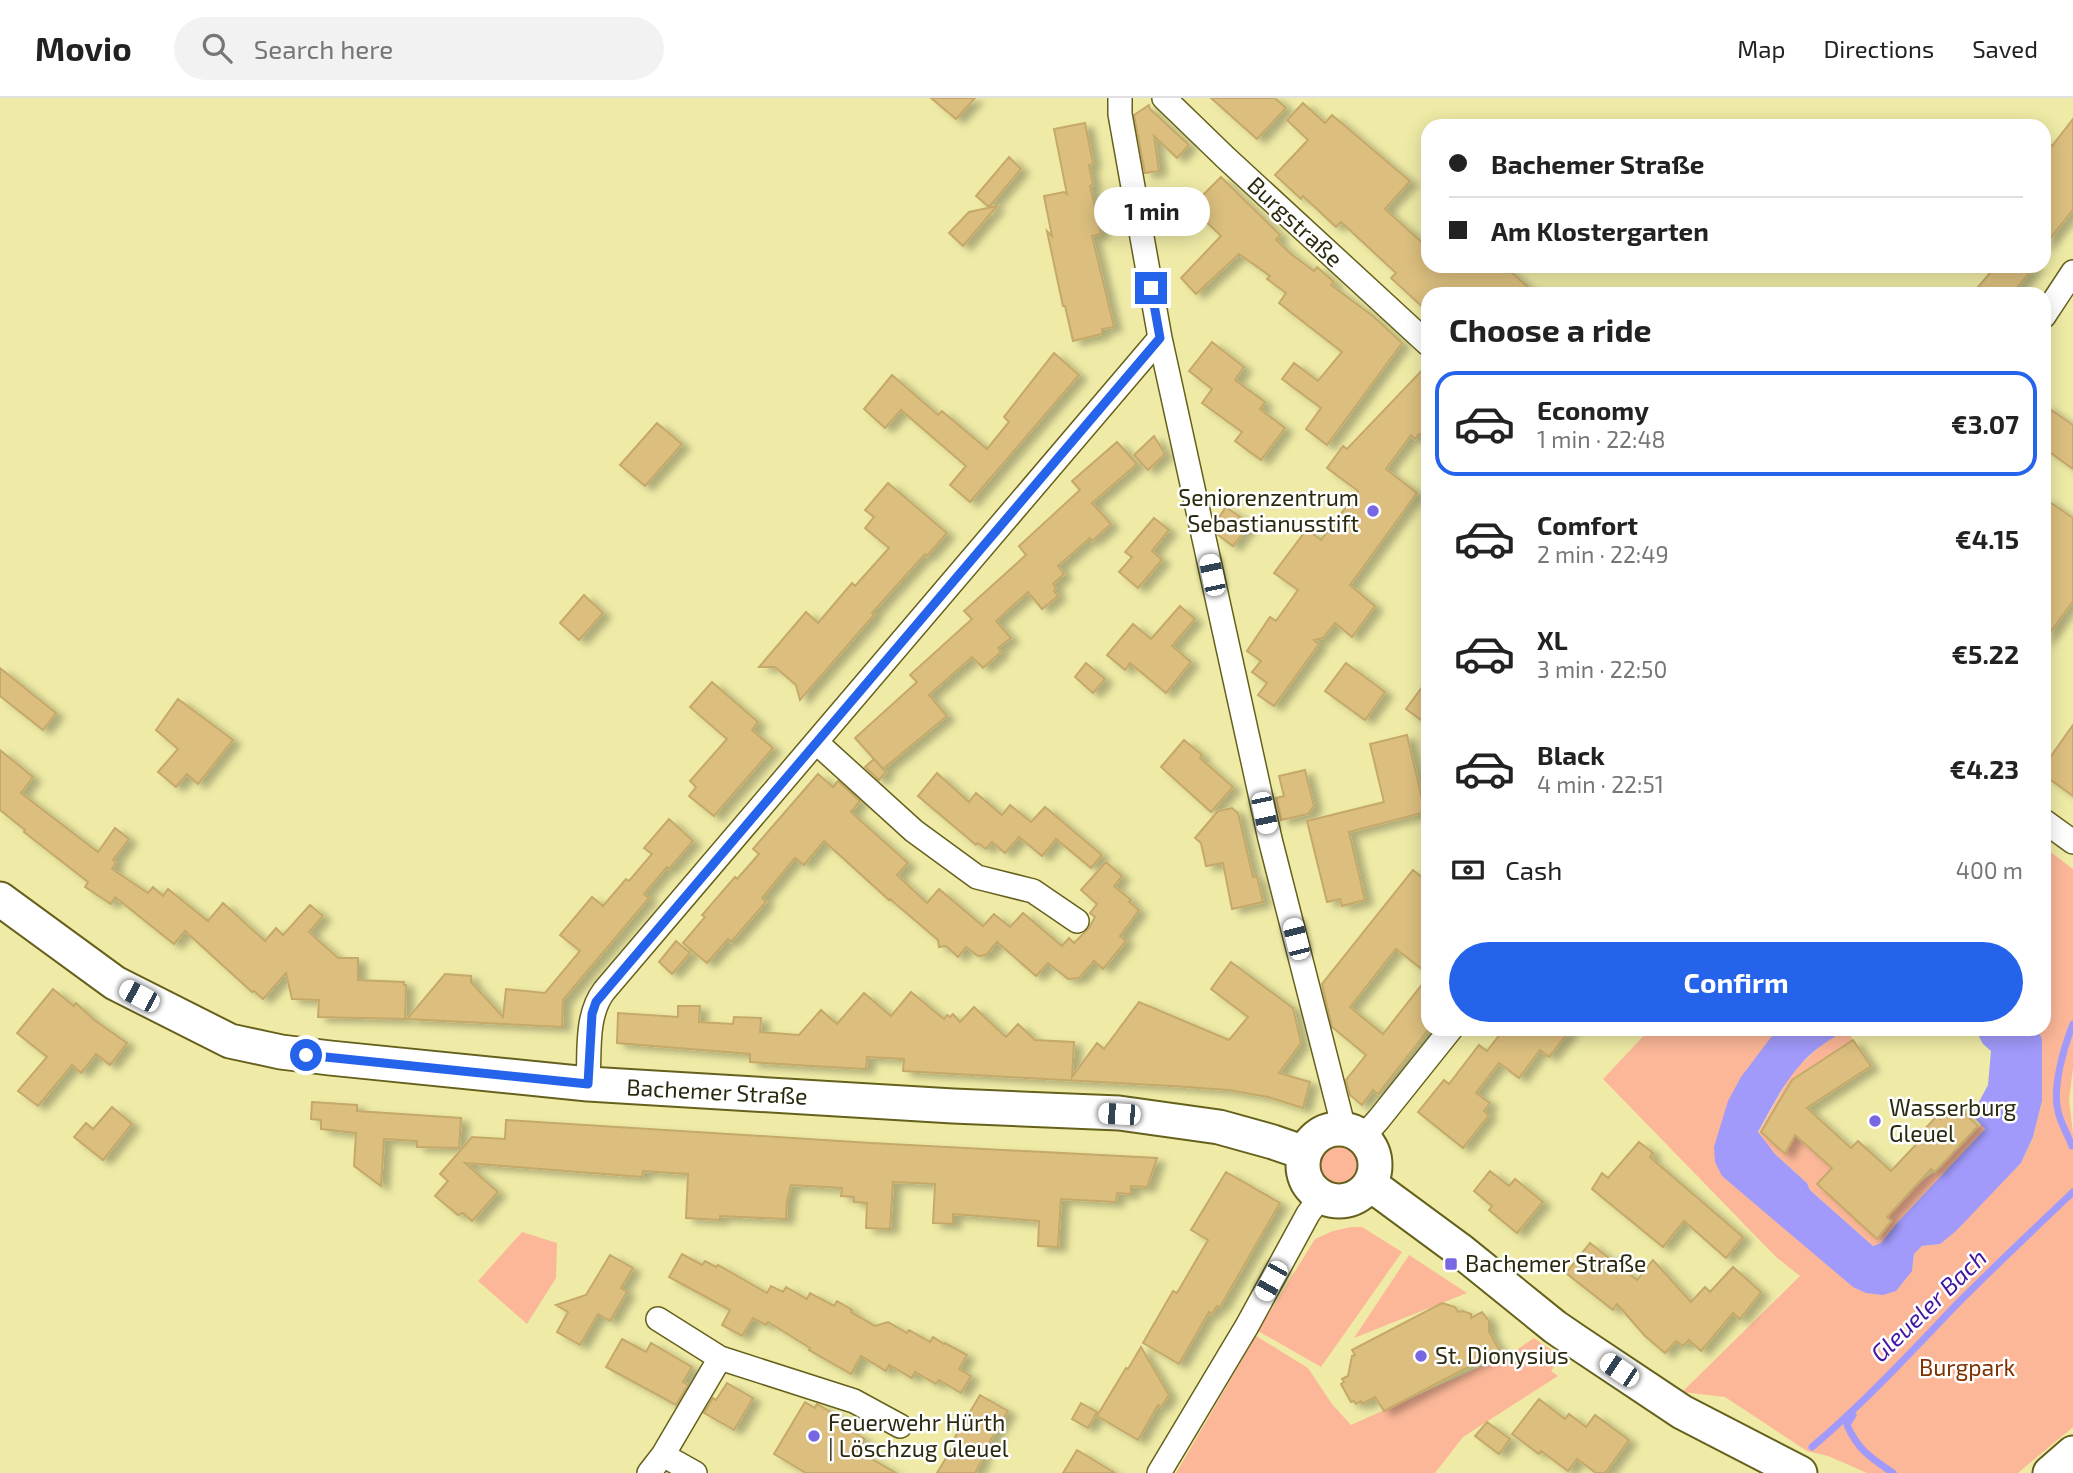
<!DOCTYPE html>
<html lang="en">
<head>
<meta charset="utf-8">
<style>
  :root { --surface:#fff; --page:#f2f2f2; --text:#222; --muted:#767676; --line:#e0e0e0; --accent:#2563eb }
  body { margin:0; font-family:"Exo 2",sans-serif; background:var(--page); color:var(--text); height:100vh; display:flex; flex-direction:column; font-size:26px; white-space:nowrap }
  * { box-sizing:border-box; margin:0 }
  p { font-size:23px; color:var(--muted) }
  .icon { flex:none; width:38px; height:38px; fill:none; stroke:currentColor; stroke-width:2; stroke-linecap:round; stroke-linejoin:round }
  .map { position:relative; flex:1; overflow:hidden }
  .sheet { position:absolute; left:1421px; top:189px; width:630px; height:749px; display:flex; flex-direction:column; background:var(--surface); border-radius:21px; box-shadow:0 4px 18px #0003 }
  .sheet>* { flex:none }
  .top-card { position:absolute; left:1421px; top:21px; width:630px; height:154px; border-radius:21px; box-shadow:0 4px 18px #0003; display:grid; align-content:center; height:154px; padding:0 28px; background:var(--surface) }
  .end { position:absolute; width:32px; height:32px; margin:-16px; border:9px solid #2563eb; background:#fff; box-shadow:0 0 0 4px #fff }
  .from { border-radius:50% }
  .bubble { position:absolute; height:49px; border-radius:24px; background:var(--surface); box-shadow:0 4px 18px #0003; font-size:23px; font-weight:700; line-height:49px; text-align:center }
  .car { position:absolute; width:21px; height:42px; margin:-21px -10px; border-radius:9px; box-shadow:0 0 5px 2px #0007; background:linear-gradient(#fff 24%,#345 0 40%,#fff 0 76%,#345 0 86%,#fff 0) }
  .top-card b { display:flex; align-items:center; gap:24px; height:66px; font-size:26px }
  .top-card b+b { border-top:2px solid var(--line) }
  .top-card i { width:18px; height:18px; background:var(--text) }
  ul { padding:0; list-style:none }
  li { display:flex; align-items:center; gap:21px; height:105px; margin:0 14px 10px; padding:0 14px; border:4px solid transparent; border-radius:21px }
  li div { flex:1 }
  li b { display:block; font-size:26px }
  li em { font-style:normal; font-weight:700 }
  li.current { border-color:var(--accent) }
  li>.icon { width:63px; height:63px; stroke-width:1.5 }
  h2 { padding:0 28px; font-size:32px; line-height:84px }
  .pay { display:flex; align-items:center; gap:18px; height:77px; padding:0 28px; font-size:26px }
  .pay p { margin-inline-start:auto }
  .cta { display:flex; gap:14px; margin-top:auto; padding:14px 28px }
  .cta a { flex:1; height:80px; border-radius:42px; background:var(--accent); color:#fff; font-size:28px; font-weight:700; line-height:80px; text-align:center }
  header { display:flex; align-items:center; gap:42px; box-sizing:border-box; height:98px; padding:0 35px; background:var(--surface); border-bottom:2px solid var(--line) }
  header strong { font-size:33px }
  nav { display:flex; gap:38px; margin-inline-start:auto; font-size:24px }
  .search { width:490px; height:63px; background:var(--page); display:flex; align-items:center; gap:18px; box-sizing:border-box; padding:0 24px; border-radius:38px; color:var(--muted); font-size:26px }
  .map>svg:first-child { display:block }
  .green { fill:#fcb798 }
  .water { fill:#a19afa }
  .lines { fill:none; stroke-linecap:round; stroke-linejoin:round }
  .stream { stroke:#a19afa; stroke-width:7 }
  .building { fill:#dcbf7f; stroke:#c5a96a; stroke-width:2; filter:url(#shadow) }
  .street-casing { stroke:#65611c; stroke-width:26 }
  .secondary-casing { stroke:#65611c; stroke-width:37 }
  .street { stroke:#fff; stroke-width:23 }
  .secondary { stroke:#fff; stroke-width:33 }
  .route { stroke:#2563eb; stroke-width:9 }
  .poi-dot { fill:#7867e2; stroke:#fff; stroke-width:2.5 }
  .labels { text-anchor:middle; stroke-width:5; stroke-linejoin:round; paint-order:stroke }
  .street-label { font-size:23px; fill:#2c2a0e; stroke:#fff }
  .poi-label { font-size:23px; fill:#2c2a0e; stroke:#fff; text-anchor:start }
  .park-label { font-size:23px; fill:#7f3100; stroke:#fff }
  .water-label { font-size:24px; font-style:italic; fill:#4216a3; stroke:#fff }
</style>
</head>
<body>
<header>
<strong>Movio</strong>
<div class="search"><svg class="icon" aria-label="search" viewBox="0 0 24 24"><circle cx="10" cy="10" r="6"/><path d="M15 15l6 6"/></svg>Search here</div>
<nav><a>Map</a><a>Directions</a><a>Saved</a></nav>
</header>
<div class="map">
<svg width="2073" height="1375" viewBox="0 0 2073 1375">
  <defs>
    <filter id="shadow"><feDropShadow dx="8" dy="4.5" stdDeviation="3.5" flood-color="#0004"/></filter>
  </defs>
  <rect width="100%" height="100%" fill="#efeba6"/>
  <path class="green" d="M2044,749L2073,771V970L2069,1002L2073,1035V1329L2018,1375H1867L1828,1358L1807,1353L1725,1299L1682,1294L1800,1178L1776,1159L1603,981L1650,931H1780L1775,934L1722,1078L1735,1088L1912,1173L1914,1156L1922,1148L1940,1146L2021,1065L2033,1039L2042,1003V942L2037,931H2044Z
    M1847,932L1853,942L1792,981L1761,1034L1785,1056L1795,1037L1823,1062L1825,1060L1834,1069L1817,1087L1877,1141L1890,1123L1887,1119L1918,1085L1935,1074L1981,1026L1985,1031L1896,1126L1881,1145L1873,1148L1810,1092L1807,1085L1775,1056L1758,1035L1793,973L1826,943Z
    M1317 1068a22 22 0 1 1 44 0a22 22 0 1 1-44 0Z
    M1351,1129H1362L1402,1154L1321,1269L1258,1233L1315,1141L1333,1133Z
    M522,1134L557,1145L556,1180L527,1226L478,1183Z
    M1409,1157L1467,1195L1354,1240Z
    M1256,1238L1308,1270L1332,1306L1351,1327L1515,1253L1534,1240L1561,1259L1551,1273L1558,1278L1463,1339L1435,1375H1176Z"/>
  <path class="water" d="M1780,931H1849C1798,956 1784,987 1758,1034L1775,1056L1807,1085L1810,1092L1873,1148L1881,1145L1896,1126L1985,1031L1972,1017L1988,987L1991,953L1983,946L1975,931H2037L2042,941V1003L2033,1039L2021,1065L1956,1133L1940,1146L1922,1148L1914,1156L1912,1173L1896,1193L1883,1197L1866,1195L1853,1189L1722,1078L1715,1064L1714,1049L1728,1003L1741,979L1775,934Z"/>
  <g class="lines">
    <path class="stream" d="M2072,1048C2068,1037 2060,1024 2058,1013C2052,990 2064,948 2073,926
      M1853,1317L1847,1327C1858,1352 1871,1360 1893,1375
      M1812,1349C1864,1305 1910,1255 1957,1206C1995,1168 2034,1131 2073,1094"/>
  </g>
  <path class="building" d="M931,0H975L956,21Z
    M1211,0H1275L1286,10L1257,41Z
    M1303,5L1325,25L1332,17L1410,83L1385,111L1428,150V168H1504L1536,196H1428V214L1391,180L1396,175L1341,124L1336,129L1303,98L1301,101L1275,77L1308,42L1287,22Z
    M1149,7L1150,11L1189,47L1177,60L1154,38L1159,73L1145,75L1134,17Z
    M2073,21V112L2044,148V42L2052,48Z
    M1085,25L1093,66L1089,67L1093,87L1090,88L1101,136L1092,138L1114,229L1102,231V236L1073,243L1065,208H1063L1047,133L1052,138L1044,98L1064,94L1067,96L1054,31Z
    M1009,59L1021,71L989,109L976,98Z
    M1221,79L1280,137L1276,142L1291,156L1314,173L1317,169L1334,184L1331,187L1373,218L1402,245L1327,347L1306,331L1321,310L1282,281L1294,265L1318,283L1342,254L1279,205L1286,195L1267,181L1270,178L1239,156L1196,196L1181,180L1221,138L1191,109Z
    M997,108L963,148L949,135L969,114Z
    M1996,168H2035L2012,196H1972Z
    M1212,244L1244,269L1235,282L1265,304L1260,311L1285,330L1261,362L1235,343L1242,334L1202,305L1212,291L1189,273Z
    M1054,255L1079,277L970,404L950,387L966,368L901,312L885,330L864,311L892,277L938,317L942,313L987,351L1009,324L1004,319Z
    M1428,266V342L1419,336L1415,341L1411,337L1386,371L1417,395L1350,487L1375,508L1352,539L1335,525L1323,540L1314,542L1319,546L1274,608L1258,597L1267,585L1252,574L1261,563L1247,553L1270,519L1276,523L1298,492L1274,475L1307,431L1321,442L1358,393L1327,370L1343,348L1347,351Z
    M2044,307L2073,327V371L2044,350Z
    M657,325L682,346L645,388L620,367Z
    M1154,338L1165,356L1148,372L1134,357Z
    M1117,344L1137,366L1092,405L1111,426L1092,443L1090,440L1058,468L1064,476L1053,486L1056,490L1054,493L1058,498L1042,511L1028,494L996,523L1011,540L998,550L1001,554L983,570L972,559L929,597L947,618L883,671L855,640L917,584L910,577L972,521L964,513L1026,457L1019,448L1080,392L1072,383Z
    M888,385L947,435L927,458L925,456L872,515L874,517L800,602L796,587L775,569H759L806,514L818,525L852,485L855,488L889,450L865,430L874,419L865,412Z
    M2044,400L2073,420V503L2044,543Z
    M1226,409L1250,426L1233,448L1218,437L1215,425Z
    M1154,420L1169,432L1152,453L1162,462L1138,490L1119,474L1132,459L1125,454Z
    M584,497L603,515L579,542L560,525Z
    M1180,508L1195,521L1172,548L1191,564L1166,595L1130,565L1125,572L1107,557L1133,526L1151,541Z
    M1086,565L1105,581L1093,595L1075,579Z
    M1346,565L1385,594L1365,622L1325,593Z
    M0,570L56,615L43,632L0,598Z
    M1428,581V627L1406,611Z
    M712,584L758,624L752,632L773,650L714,718L689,698L696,689L690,683L727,641L690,609Z
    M178,601L233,642L198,686L187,676L176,689L158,674L178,651L156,632Z
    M2073,627V698L2044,677V668Z
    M1407,637L1425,714L1349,734L1365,802L1342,808L1340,801L1327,804L1307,723L1384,704L1370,646Z
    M1184,642L1202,657L1200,660L1233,689L1211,714L1161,669Z
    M0,652L33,679L21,695L98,754L115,730L129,741L113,762L116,764L112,771L148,795L153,789L163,798L168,791L208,823L223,805L265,843L276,830L283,837L310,807L323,818L309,834L338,860H358V882L404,884V887H406L405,921L318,919L319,902L292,901L286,875L263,901L254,893L252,894L185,833L174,846L115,799L111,806L85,789L88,784L24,734L25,732L0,712Z
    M874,661L886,674L879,682L865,669Z
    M1305,672L1314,708L1308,716L1281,722L1276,700L1284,698L1279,678Z
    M937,675L969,704L976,695L1002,717L1010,707L1031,724L1045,709L1102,757L1091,770L1056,741L1042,758L1019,739L1005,755L992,744L986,751L978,745L976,747L918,698Z
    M818,676L833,689L838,683L860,703L851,714L908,765L897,777L927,805L939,791L983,828L994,816L1010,829L1023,815L1062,848L1069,840L1074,845L1089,830L1095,819L1090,815L1097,806L1081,792L1106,764L1122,778L1114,788L1131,802L1129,804L1139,812L1120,838L1126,843L1103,871L1094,863L1079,880L1068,881L1048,865L1036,878L997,844L986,857L978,858L966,849L958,859L946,848L939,849L938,842L890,801L889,802L824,743L804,767L795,760L762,800L766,804L731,844L728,841L707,865L683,845L705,819L702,817L735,779L737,781L759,756L753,751Z
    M1232,710L1238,715L1253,779L1257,778L1263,804L1232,811L1223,765L1206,768L1201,745L1195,740L1218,713Z
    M669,721L693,743L669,771L667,769L644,796L649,800L563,902L562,929L407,921L445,876L471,878V884L503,919L506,891L545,895L580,853L560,837L592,799L603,808L626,781L629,783L652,756L644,750Z
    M1413,772L1428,784V876L1396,851L1350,909L1383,936L1428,879V932L1378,996L1373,992L1362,1007L1350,997L1346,982L1366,957L1332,929L1322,886Z
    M676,843L690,855L672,876L659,864Z
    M1231,864L1293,910L1301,945L1279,975L1310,984L1303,1010L1268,999L1228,992L1172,988L903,973L904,961L867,959L866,971L812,968L750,964V956L617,945L618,915L678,919V908H700L699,924L733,926L734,919L761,920L760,934L799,937L821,912L837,926L864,895L891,918L911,894L944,921L947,917L950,919L953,916L960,924L974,909L1006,939L1018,926L1035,942L1074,944L1072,979L1097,945L1104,951L1139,904L1229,942L1248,919L1211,891Z
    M53,891L74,908L76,905L93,921L127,945L110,967L96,956L81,975L72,967L38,1008L18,993L47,959L17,935Z
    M1504,931H1571L1549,959L1540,952L1519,980L1499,965L1476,995L1490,1005L1484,1013L1489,1017L1463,1050L1418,1014L1444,982L1449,986L1479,947L1487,953Z
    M1853,942L1871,968L1807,1010L1851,1050L1858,1043L1891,1073L1925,1037L1922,1034L1937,1018L1940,1021L1955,1006L1978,1028L1935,1074L1931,1071L1887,1119L1891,1123L1877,1141L1817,1086L1832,1070L1795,1037L1785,1056L1761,1034L1792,982Z
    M312,1004L357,1007V1013L461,1020L459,1050L417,1049V1043L384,1041L381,1088L354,1068L356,1035L321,1031V1022L311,1021Z
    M112,1009L132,1026L103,1062L74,1039L86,1025L93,1031Z
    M506,1022L871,1045L1157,1060L1147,1089L1131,1088V1096L1117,1095L1116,1104L1061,1101L1058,1149L1038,1148L1039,1123L953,1116V1126L933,1125L935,1086L893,1084L890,1131L866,1130L867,1105L854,1104V1099L841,1098L842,1090L791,1087L787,1103L786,1121L720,1118V1122L686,1120L688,1076L643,1073L642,1079L465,1065L498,1094L472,1123L463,1115L458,1117L435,1098L448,1083L440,1076L472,1039L505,1041Z
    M1639,1044L1653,1055L1650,1059L1743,1139L1726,1160L1684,1123L1663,1149L1592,1091L1602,1075L1608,1080Z
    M1490,1073L1509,1088L1515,1081L1543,1104L1517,1135L1489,1112L1492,1108L1474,1093Z
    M1226,1074L1280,1105L1220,1209L1217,1208L1212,1216L1209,1214L1179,1266L1143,1245L1173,1193L1177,1195L1208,1142L1191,1132Z
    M1590,1145L1637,1182L1653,1162L1691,1204L1705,1189L1710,1194L1733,1169L1761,1194L1740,1221L1733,1215L1701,1253L1689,1242L1683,1248L1676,1243L1665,1255L1645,1238L1617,1206L1613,1212L1566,1175Z
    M682,1156L702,1167L705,1163L716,1169L718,1167L767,1195L771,1188L783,1194L786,1189L807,1201L810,1195L834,1208L837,1203L852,1212L851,1214L875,1228L888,1224L907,1235L909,1232L930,1244L933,1239L944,1246L945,1245L967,1257L959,1271L971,1278L961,1295L939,1282L936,1286L915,1274L912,1280L889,1267L886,1273L861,1258L851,1276L809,1252L810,1250L768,1224L766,1227L753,1220L742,1238L722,1227L730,1212L669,1179Z
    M610,1157L633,1170L621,1190L627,1194L610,1223L598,1216L580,1247L557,1234L568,1214L556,1207L586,1197Z
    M1442,1205L1455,1209L1458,1214L1463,1213L1471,1216V1220L1482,1214L1489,1223V1234L1500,1253L1479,1264L1477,1263L1476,1265L1384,1313L1375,1299L1362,1306L1361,1303L1356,1306L1354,1303L1351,1304L1341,1286L1344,1284L1342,1281L1348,1278L1352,1258L1355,1257L1352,1252Z
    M622,1241L646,1254L651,1245L692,1269L683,1284L688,1287L676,1307L606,1269Z
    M1141,1249L1169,1297L1161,1309L1158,1307L1138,1342L1097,1318L1126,1270L1128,1271Z
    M727,1285L753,1300L734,1332L704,1315L713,1300L716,1302Z
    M980,1297L1008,1313L980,1360L982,1362L975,1375H937L955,1345L952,1344Z
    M1539,1301L1565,1321L1569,1316L1586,1329L1595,1317L1629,1342L1605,1375H1596L1577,1361L1568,1373L1541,1353L1539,1356L1512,1336Z
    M805,1304L815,1310L817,1306L846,1323L843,1328L865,1341L858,1353L896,1375H806L774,1356Z
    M1081,1305L1097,1314L1088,1330L1072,1321Z
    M1487,1324L1510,1341L1499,1356L1475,1338Z
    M1077,1352L1115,1375H1063Z"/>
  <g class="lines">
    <g class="street-casing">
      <path id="street" d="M1120,0V16L1160,240L1270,741L1344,1031
        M1164,0L1226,60L1428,246
        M2044,218L2073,174
        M817,645L914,733L977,779L1033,793L1077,823
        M2044,723L2073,744
        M588,986C590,956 585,918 604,893L1160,240
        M1363,1039L1379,1021L1451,931
        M658,1221L720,1260L854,1303L900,1328
        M663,1357L695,1375
        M649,1375L663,1357L720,1260
        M1159,1375L1247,1228L1308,1116L1321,1098"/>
    </g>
    <g class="secondary-casing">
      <path id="secondary" d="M0,801L115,885L230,943L281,954L330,960L588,986L953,1008L1119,1015L1219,1029L1273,1044L1305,1055
        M1303 1067a36 36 0 1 1 72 0a36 36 0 1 1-72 0Z
        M1370,1086L1461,1153L1555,1229L1577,1244L1682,1314L1800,1375
        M2050,1375L2073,1355"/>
    </g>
    <use href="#street" class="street"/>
    <use href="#secondary" class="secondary"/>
  </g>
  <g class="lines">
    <path class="route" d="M306,957L588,986L592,916L596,904L1160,240L1151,190"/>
  </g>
  <g class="poi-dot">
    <circle cx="1373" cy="413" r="7"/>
    <circle cx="1875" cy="1023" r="7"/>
    <rect x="1444" y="1159" width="14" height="14" rx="3.5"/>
    <circle cx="1421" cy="1258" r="7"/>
    <circle cx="814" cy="1338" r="7"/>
  </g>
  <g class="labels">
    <g class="street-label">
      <text transform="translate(1295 124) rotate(43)" y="8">Burgstraße</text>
      <text transform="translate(717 994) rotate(3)" y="8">Bachemer Straße</text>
    </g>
    <g class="poi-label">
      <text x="1359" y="408" text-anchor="end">Seniorenzentrum<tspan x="1359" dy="26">Sebastianusstift</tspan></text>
      <text x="1889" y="1018">Wasserburg<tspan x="1889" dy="26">Gleuel</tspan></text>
      <text x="1465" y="1174">Bachemer Straße</text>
      <text x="1435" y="1266">St. Dionysius</text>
      <text x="828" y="1333">Feuerwehr Hürth<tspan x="828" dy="26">| Löschzug Gleuel</tspan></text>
    </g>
    <g class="park-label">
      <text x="1967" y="1278">Burgpark</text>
    </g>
    <g class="water-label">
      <text transform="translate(1929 1208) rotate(-44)" y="8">Gleueler Bach</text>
    </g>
  </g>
</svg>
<i class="end from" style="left:306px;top:957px"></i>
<i class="end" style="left:1151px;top:190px"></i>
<div class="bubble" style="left:1094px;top:89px;width:116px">1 min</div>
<i class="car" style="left:1212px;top:477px;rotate:348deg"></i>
<i class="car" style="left:1264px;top:715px;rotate:168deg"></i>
<i class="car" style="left:1296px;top:841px;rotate:346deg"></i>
<i class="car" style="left:139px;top:898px;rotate:298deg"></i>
<i class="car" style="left:1119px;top:1016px;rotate:273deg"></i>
<i class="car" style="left:1271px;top:1183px;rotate:209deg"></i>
<i class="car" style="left:1619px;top:1272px;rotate:304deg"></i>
<div class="top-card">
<b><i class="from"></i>Bachemer Straße</b>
<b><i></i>Am Klostergarten</b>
</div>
<section class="sheet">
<h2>Choose a ride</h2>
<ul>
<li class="current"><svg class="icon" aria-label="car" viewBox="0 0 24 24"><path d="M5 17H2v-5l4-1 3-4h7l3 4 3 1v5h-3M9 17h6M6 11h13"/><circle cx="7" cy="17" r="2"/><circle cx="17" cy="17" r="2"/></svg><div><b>Economy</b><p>1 min · 22:48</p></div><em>€3.07</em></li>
<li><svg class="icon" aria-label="car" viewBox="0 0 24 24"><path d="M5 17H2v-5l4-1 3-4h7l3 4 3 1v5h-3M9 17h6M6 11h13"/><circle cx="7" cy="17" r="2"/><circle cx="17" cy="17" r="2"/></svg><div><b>Comfort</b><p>2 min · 22:49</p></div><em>€4.15</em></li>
<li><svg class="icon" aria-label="car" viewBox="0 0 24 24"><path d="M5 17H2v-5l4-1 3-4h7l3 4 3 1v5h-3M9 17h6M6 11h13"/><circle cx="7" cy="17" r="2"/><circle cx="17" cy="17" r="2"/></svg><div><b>XL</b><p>3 min · 22:50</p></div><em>€5.22</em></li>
<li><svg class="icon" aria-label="car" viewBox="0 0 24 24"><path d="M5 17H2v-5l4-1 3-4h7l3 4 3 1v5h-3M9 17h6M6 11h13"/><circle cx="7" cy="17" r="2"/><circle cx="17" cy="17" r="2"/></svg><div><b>Black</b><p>4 min · 22:51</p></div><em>€4.23</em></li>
</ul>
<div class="pay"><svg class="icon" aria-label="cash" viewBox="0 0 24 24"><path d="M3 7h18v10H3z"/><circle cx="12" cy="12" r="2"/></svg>Cash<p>400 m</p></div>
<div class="cta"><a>Confirm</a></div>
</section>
</div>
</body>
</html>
